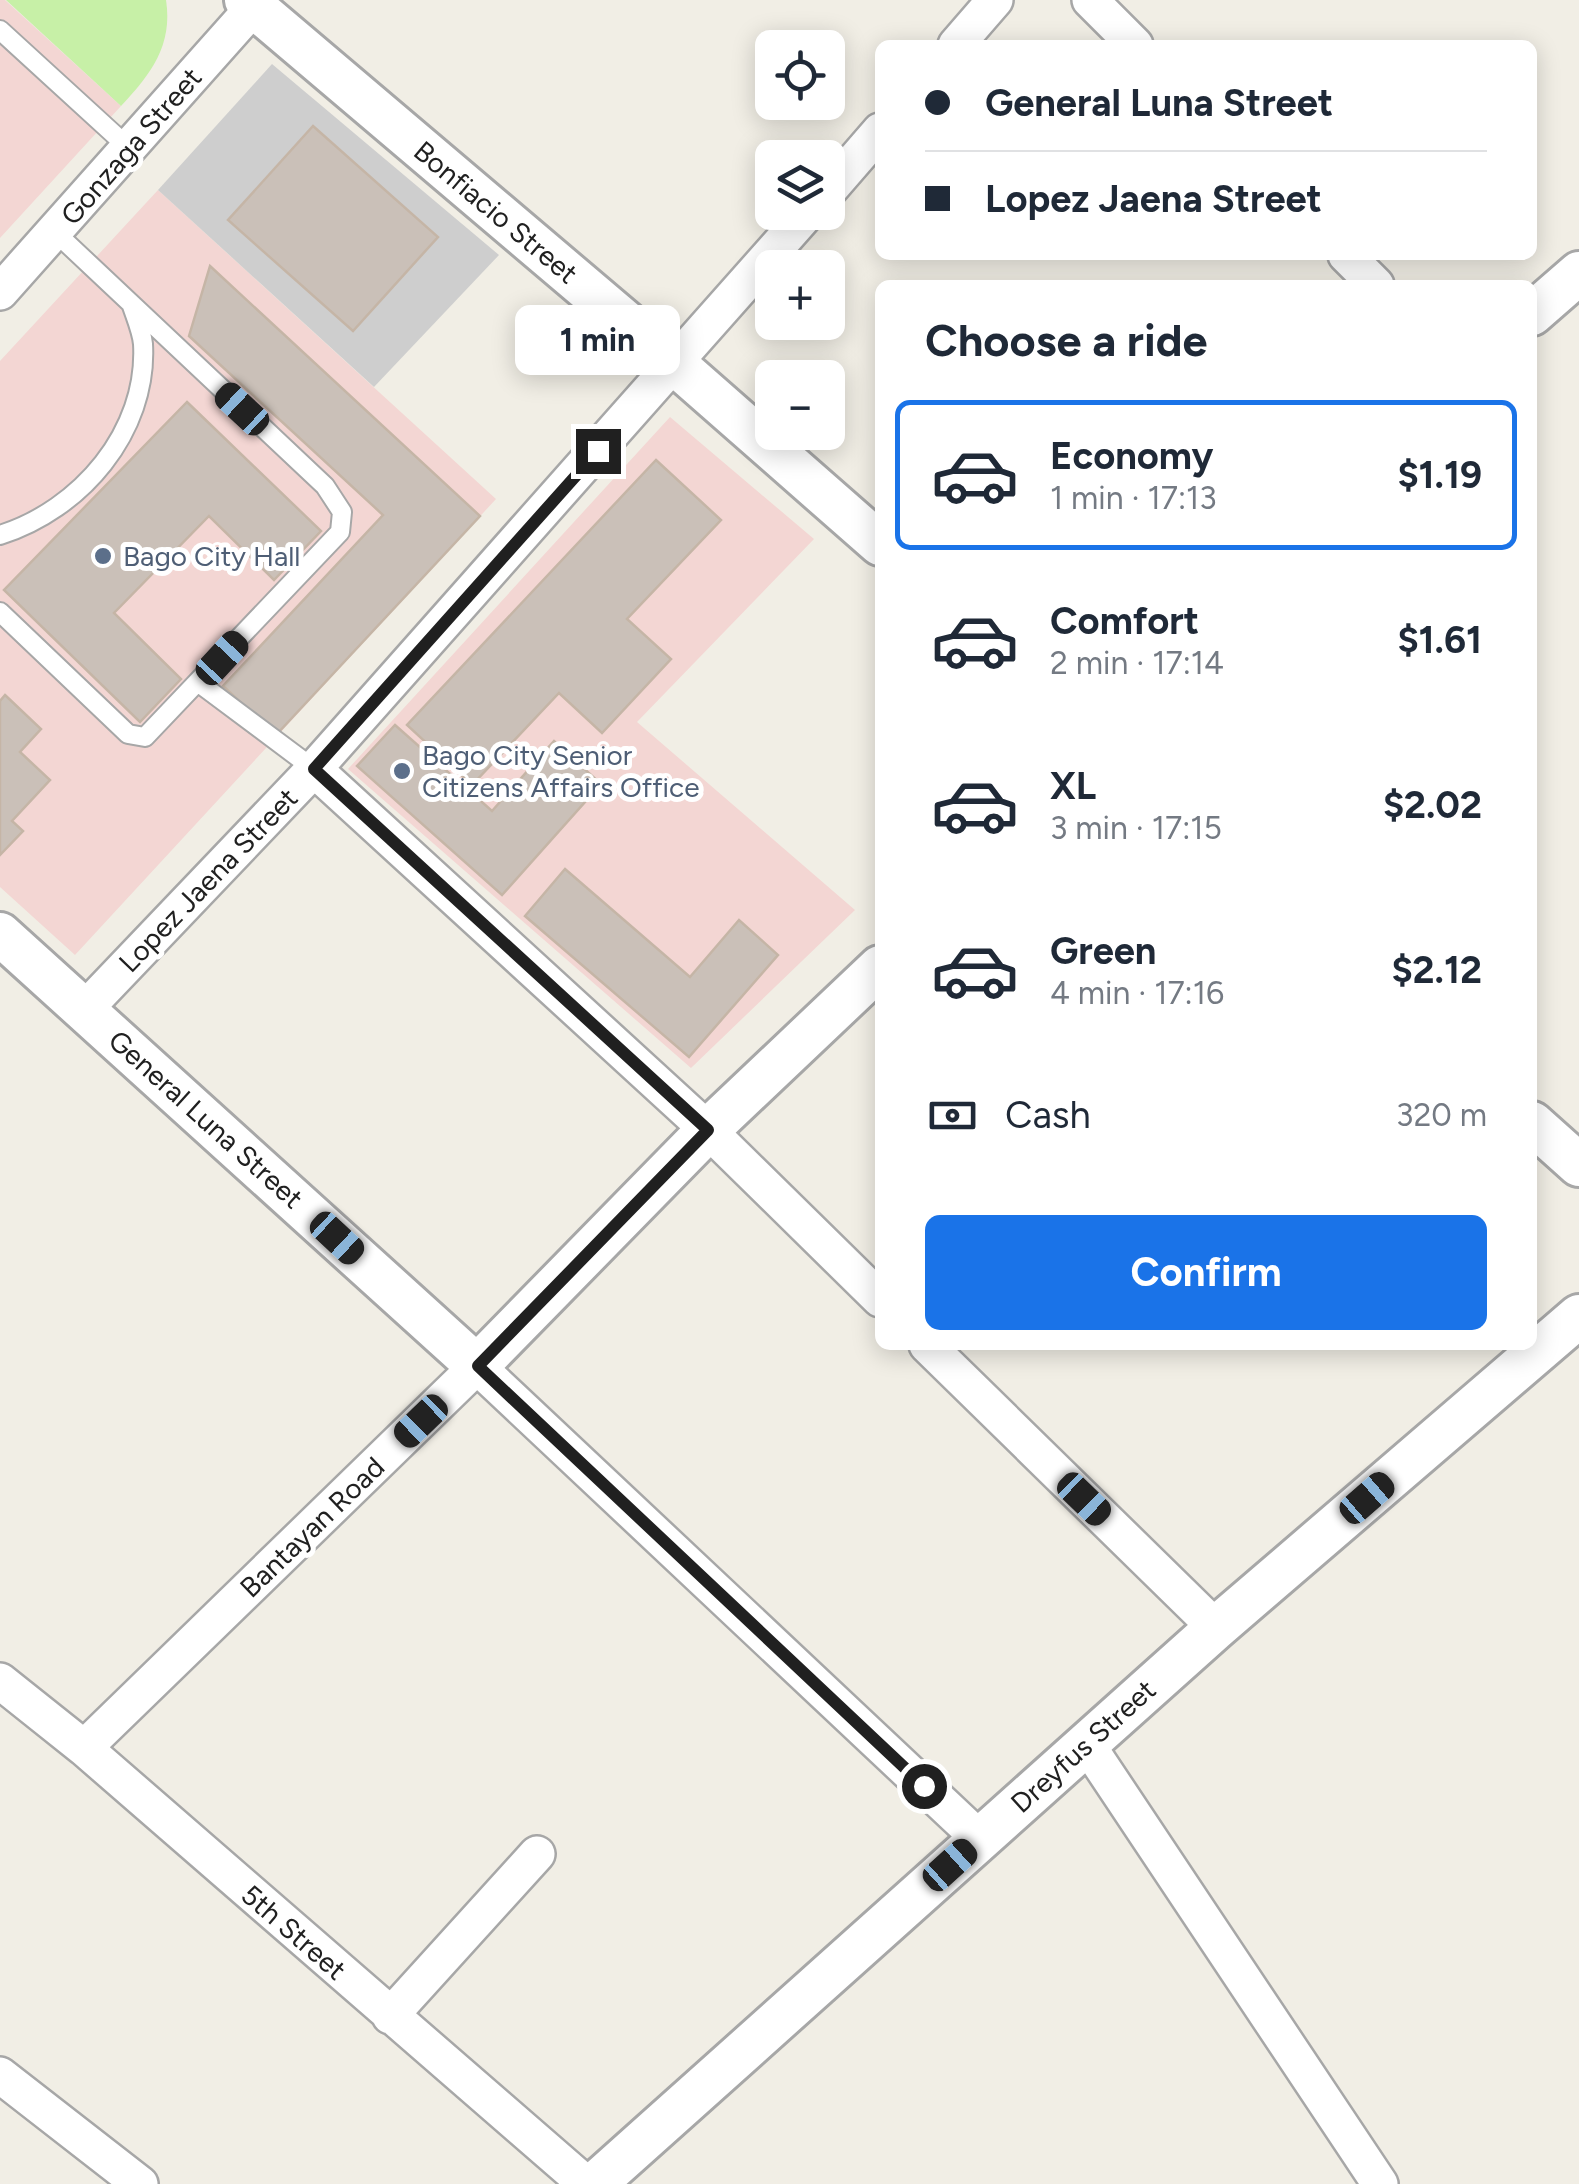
<!DOCTYPE html>
<html lang="en">
<head>
<meta charset="utf-8">
<style>
  :root { --surface:#fff; --page:#f2f2f3; --text:#1f2937; --muted:#747a83; --line:#e0e1e3; --accent:#1a73e8 }
  body { margin:0; font-family:Figtree,sans-serif; background:var(--page); color:var(--text); height:100vh; display:flex; flex-direction:column; font-size:38px; white-space:nowrap }
  * { box-sizing:border-box; margin:0 }
  p { font-size:32px; color:var(--muted) }
  .icon { flex:none; width:55px; height:55px; fill:none; stroke:currentColor; stroke-width:2; stroke-linecap:round; stroke-linejoin:round }
  .map { position:relative; flex:1; overflow:hidden }
  .drawer { position:absolute; left:875px; top:280px; width:662px; height:1070px; display:flex; flex-direction:column; background:var(--surface); border-radius:15px; box-shadow:0 5px 25px #0003 }
  .drawer>* { flex:none }
  .guide { position:absolute; left:875px; top:40px; width:662px; height:220px; border-radius:15px; box-shadow:0 5px 25px #0003; display:grid; align-content:center; height:220px; padding:0 50px; background:var(--surface) }
  .buttons { position:absolute; left:755px; top:30px; display:grid; gap:20px }
  .buttons a { display:grid; place-items:center; width:90px; height:90px; border-radius:15px; background:var(--surface); box-shadow:0 5px 25px #0003; font-size:50px }
  .end { position:absolute; width:45px; height:45px; margin:-22px; border:12px solid #202020; background:#fff; box-shadow:0 0 0 5px #fff }
  .from { border-radius:50% }
  .bubble { position:absolute; height:70px; border-radius:15px; background:var(--surface); box-shadow:0 5px 25px #0003; font-size:32px; font-weight:700; line-height:70px; text-align:center }
  .car { position:absolute; width:30px; height:60px; margin:-30px -15px; border-radius:12px; box-shadow:0 0 8px 2px #0007; background:linear-gradient(#222 24%,#8ab4d8 0 40%,#222 0 76%,#8ab4d8 0 86%,#222 0) }
  .guide b { display:flex; align-items:center; gap:35px; height:95px; font-size:38px }
  .guide b+b { border-top:2px solid var(--line) }
  .guide i { width:25px; height:25px; background:var(--text) }
  ul { padding:0; list-style:none }
  li { display:flex; align-items:center; gap:30px; height:150px; margin:0 20px 15px; padding:0 30px; border:5px solid transparent; border-radius:15px }
  li div { flex:1 }
  li b { display:block; font-size:38px }
  li em { font-style:normal; font-weight:700 }
  li.selected { border-color:var(--accent) }
  li>.icon { width:90px; height:90px; stroke-width:1.5 }
  h2 { padding:0 50px; font-size:45px; line-height:120px }
  .pay { display:flex; align-items:center; gap:25px; height:110px; padding:0 50px; font-size:38px }
  .pay p { margin-inline-start:auto }
  .cta { display:flex; gap:20px; margin-top:auto; padding:20px 50px }
  .cta a { flex:1; height:115px; border-radius:15px; background:var(--accent); color:#fff; font-size:40px; font-weight:700; line-height:115px; text-align:center }
  .map>svg:first-child { display:block }
  .commercial { fill:#f3d6d3 }
  .religious { fill:#cecece }
  .grass { fill:#c7f0a7 }
  .building { fill:#cac0b8; stroke:#c5b5a6; stroke-width:2.5 }
  .lines { fill:none; stroke-linecap:round; stroke-linejoin:round }
  .service-casing { stroke:#a7a7a7; stroke-width:22 }
  .minor-casing { stroke:#a7a7a7; stroke-width:40 }
  .tertiary-casing { stroke:#a7a7a7; stroke-width:48 }
  .service { stroke:#fff; stroke-width:18 }
  .minor { stroke:#fff; stroke-width:35 }
  .tertiary { stroke:#fff; stroke-width:42 }
  .route { stroke:#202020; stroke-width:12 }
  .service-dot { fill:#5c6f8a; stroke:#fff; stroke-width:4 }
  .labels { text-anchor:middle; stroke-width:10; stroke-linejoin:round; paint-order:stroke }
  .street-label { font-size:28px; fill:#202020; stroke:#fff }
  .service-label { font-size:28px; fill:#4e5e75; stroke:#fff; text-anchor:start }
</style>
</head>
<body>
<div class="map">
<svg width="1579" height="2184" viewBox="0 0 1579 2184">
  <rect width="100%" height="100%" fill="#f1eee5"/>
  <path class="commercial" d="M0,0H5L121,106L0,238Z
    M158,190L496,499L75,955L0,887V361Z
    M670,417L814,539L637,722L855,910L691,1068L348,769Z"/>
  <path class="religious" d="M272,64L499,255L374,387L158,190Z"/>
  <path class="grass" d="M6,0H166C173,45 151,74 121,106Z"/>
  <path class="building" d="M313,126L438,237L353,331L228,220Z
    M210,266L480,516L276,735L223,686L383,515L189,336Z
    M187,402L321,531L274,580L209,516L114,613L181,679L140,722L4,590Z
    M656,460L721,520L627,619L671,659L602,733L559,693L472,785L407,725Z
    M5,695L41,729L20,752L50,780L12,821L23,831L0,855V701Z
    M395,725L492,811L554,741L601,784L502,895L357,766Z
    M565,869L690,977L739,920L778,955L689,1057L525,916Z"/>
  <g class="lines">
    <g class="service-casing">
      <path id="service" d="M0,30L129,148
        M0,535C80,510 148,432 143,344C142,332 136,318 132,306
        M0,612L128,734L145,737L340,532L342,512L325,486L55,232
        M199,683L314,769"/>
    </g>
    <g class="minor-casing">
      <path id="minor" d="M1090,0L1135,45
        M956,45L995,0
        M828,191L880,131
        M1346,255L1376,285
        M0,292L260,0
        M314,769L708,1130L880,1299
        M85,1009L314,769L808,212
        M927,1345L1216,1628
        M0,1681L84,1748L586,2184
        M1086,1743L1380,2184
        M84,1748L477,1366L980,1839
        M390,2016L537,1854
        M0,2075L140,2184"/>
    </g>
    <g class="tertiary-casing">
      <path id="tertiary" d="M246,0L675,364L880,544
        M1532,314L1579,273
        M0,934L477,1366L708,1130L880,967
        M1532,1123L1579,1165
        M595,2184L1216,1628L1579,1316"/>
    </g>
    <use href="#service" class="service"/>
    <use href="#minor" class="minor"/>
    <use href="#tertiary" class="tertiary"/>
  </g>
  <g class="lines">
    <path class="route" d="M598,451L314,769L708,1130L478,1366L924,1786"/>
  </g>
  <g class="service-dot">
    <circle cx="103" cy="556" r="10"/>
    <circle cx="402" cy="771" r="10"/>
  </g>
  <g class="labels">
    <g class="street-label">
      <text transform="translate(131 146) rotate(-49)" y="10">Gonzaga Street</text>
      <text transform="translate(496 212) rotate(40)" y="10">Bonfiacio Street</text>
      <text transform="translate(208 880) rotate(-46)" y="10">Lopez Jaena Street</text>
      <text transform="translate(206 1119) rotate(42)" y="10">General Luna Street</text>
      <text transform="translate(312 1527) rotate(-44)" y="10">Bantayan Road</text>
      <text transform="translate(1083 1746) rotate(-42)" y="10">Dreyfus Street</text>
      <text transform="translate(294 1932) rotate(41)" y="10">5th Street</text>
    </g>
    <g class="service-label">
      <text x="123" y="566">Bago City Hall</text>
      <text x="422" y="765">Bago City Senior<tspan x="422" dy="32">Citizens Affairs Office</tspan></text>
    </g>
  </g>
</svg>
<div class="buttons">
<a><svg class="icon" aria-label="locate" viewBox="0 0 24 24"><circle cx="12" cy="12" r="6"/><path d="M12 2v4M12 18v4M2 12h4M18 12h4"/></svg></a>
<a><svg class="icon" aria-label="layers" viewBox="0 0 24 24"><path d="M12 4l9 5-9 5-9-5zM3 14l9 5 9-5"/></svg></a>
<a>+</a>
<a>−</a>
</div>
<i class="end from" style="left:924px;top:1786px"></i>
<i class="end" style="left:598px;top:451px"></i>
<div class="bubble" style="left:515px;top:305px;width:165px">1 min</div>
<i class="car" style="left:242px;top:409px;rotate:313deg"></i>
<i class="car" style="left:222px;top:658px;rotate:43deg"></i>
<i class="car" style="left:337px;top:1238px;rotate:133deg"></i>
<i class="car" style="left:421px;top:1421px;rotate:226deg"></i>
<i class="car" style="left:1367px;top:1498px;rotate:49deg"></i>
<i class="car" style="left:1084px;top:1499px;rotate:134deg"></i>
<i class="car" style="left:950px;top:1865px;rotate:48deg"></i>
<div class="guide">
<b><i class="from"></i>General Luna Street</b>
<b><i></i>Lopez Jaena Street</b>
</div>
<section class="drawer">
<h2>Choose a ride</h2>
<ul>
<li class="selected"><svg class="icon" aria-label="car" viewBox="0 0 24 24"><path d="M5 17H2v-5l4-1 3-4h7l3 4 3 1v5h-3M9 17h6M6 11h13"/><circle cx="7" cy="17" r="2"/><circle cx="17" cy="17" r="2"/></svg><div><b>Economy</b><p>1 min · 17:13</p></div><em>$1.19</em></li>
<li><svg class="icon" aria-label="car" viewBox="0 0 24 24"><path d="M5 17H2v-5l4-1 3-4h7l3 4 3 1v5h-3M9 17h6M6 11h13"/><circle cx="7" cy="17" r="2"/><circle cx="17" cy="17" r="2"/></svg><div><b>Comfort</b><p>2 min · 17:14</p></div><em>$1.61</em></li>
<li><svg class="icon" aria-label="car" viewBox="0 0 24 24"><path d="M5 17H2v-5l4-1 3-4h7l3 4 3 1v5h-3M9 17h6M6 11h13"/><circle cx="7" cy="17" r="2"/><circle cx="17" cy="17" r="2"/></svg><div><b>XL</b><p>3 min · 17:15</p></div><em>$2.02</em></li>
<li><svg class="icon" aria-label="car" viewBox="0 0 24 24"><path d="M5 17H2v-5l4-1 3-4h7l3 4 3 1v5h-3M9 17h6M6 11h13"/><circle cx="7" cy="17" r="2"/><circle cx="17" cy="17" r="2"/></svg><div><b>Green</b><p>4 min · 17:16</p></div><em>$2.12</em></li>
</ul>
<div class="pay"><svg class="icon" aria-label="cash" viewBox="0 0 24 24"><path d="M3 7h18v10H3z"/><circle cx="12" cy="12" r="2"/></svg>Cash<p>320 m</p></div>
<div class="cta"><a>Confirm</a></div>
</section>
</div>
</body>
</html>
